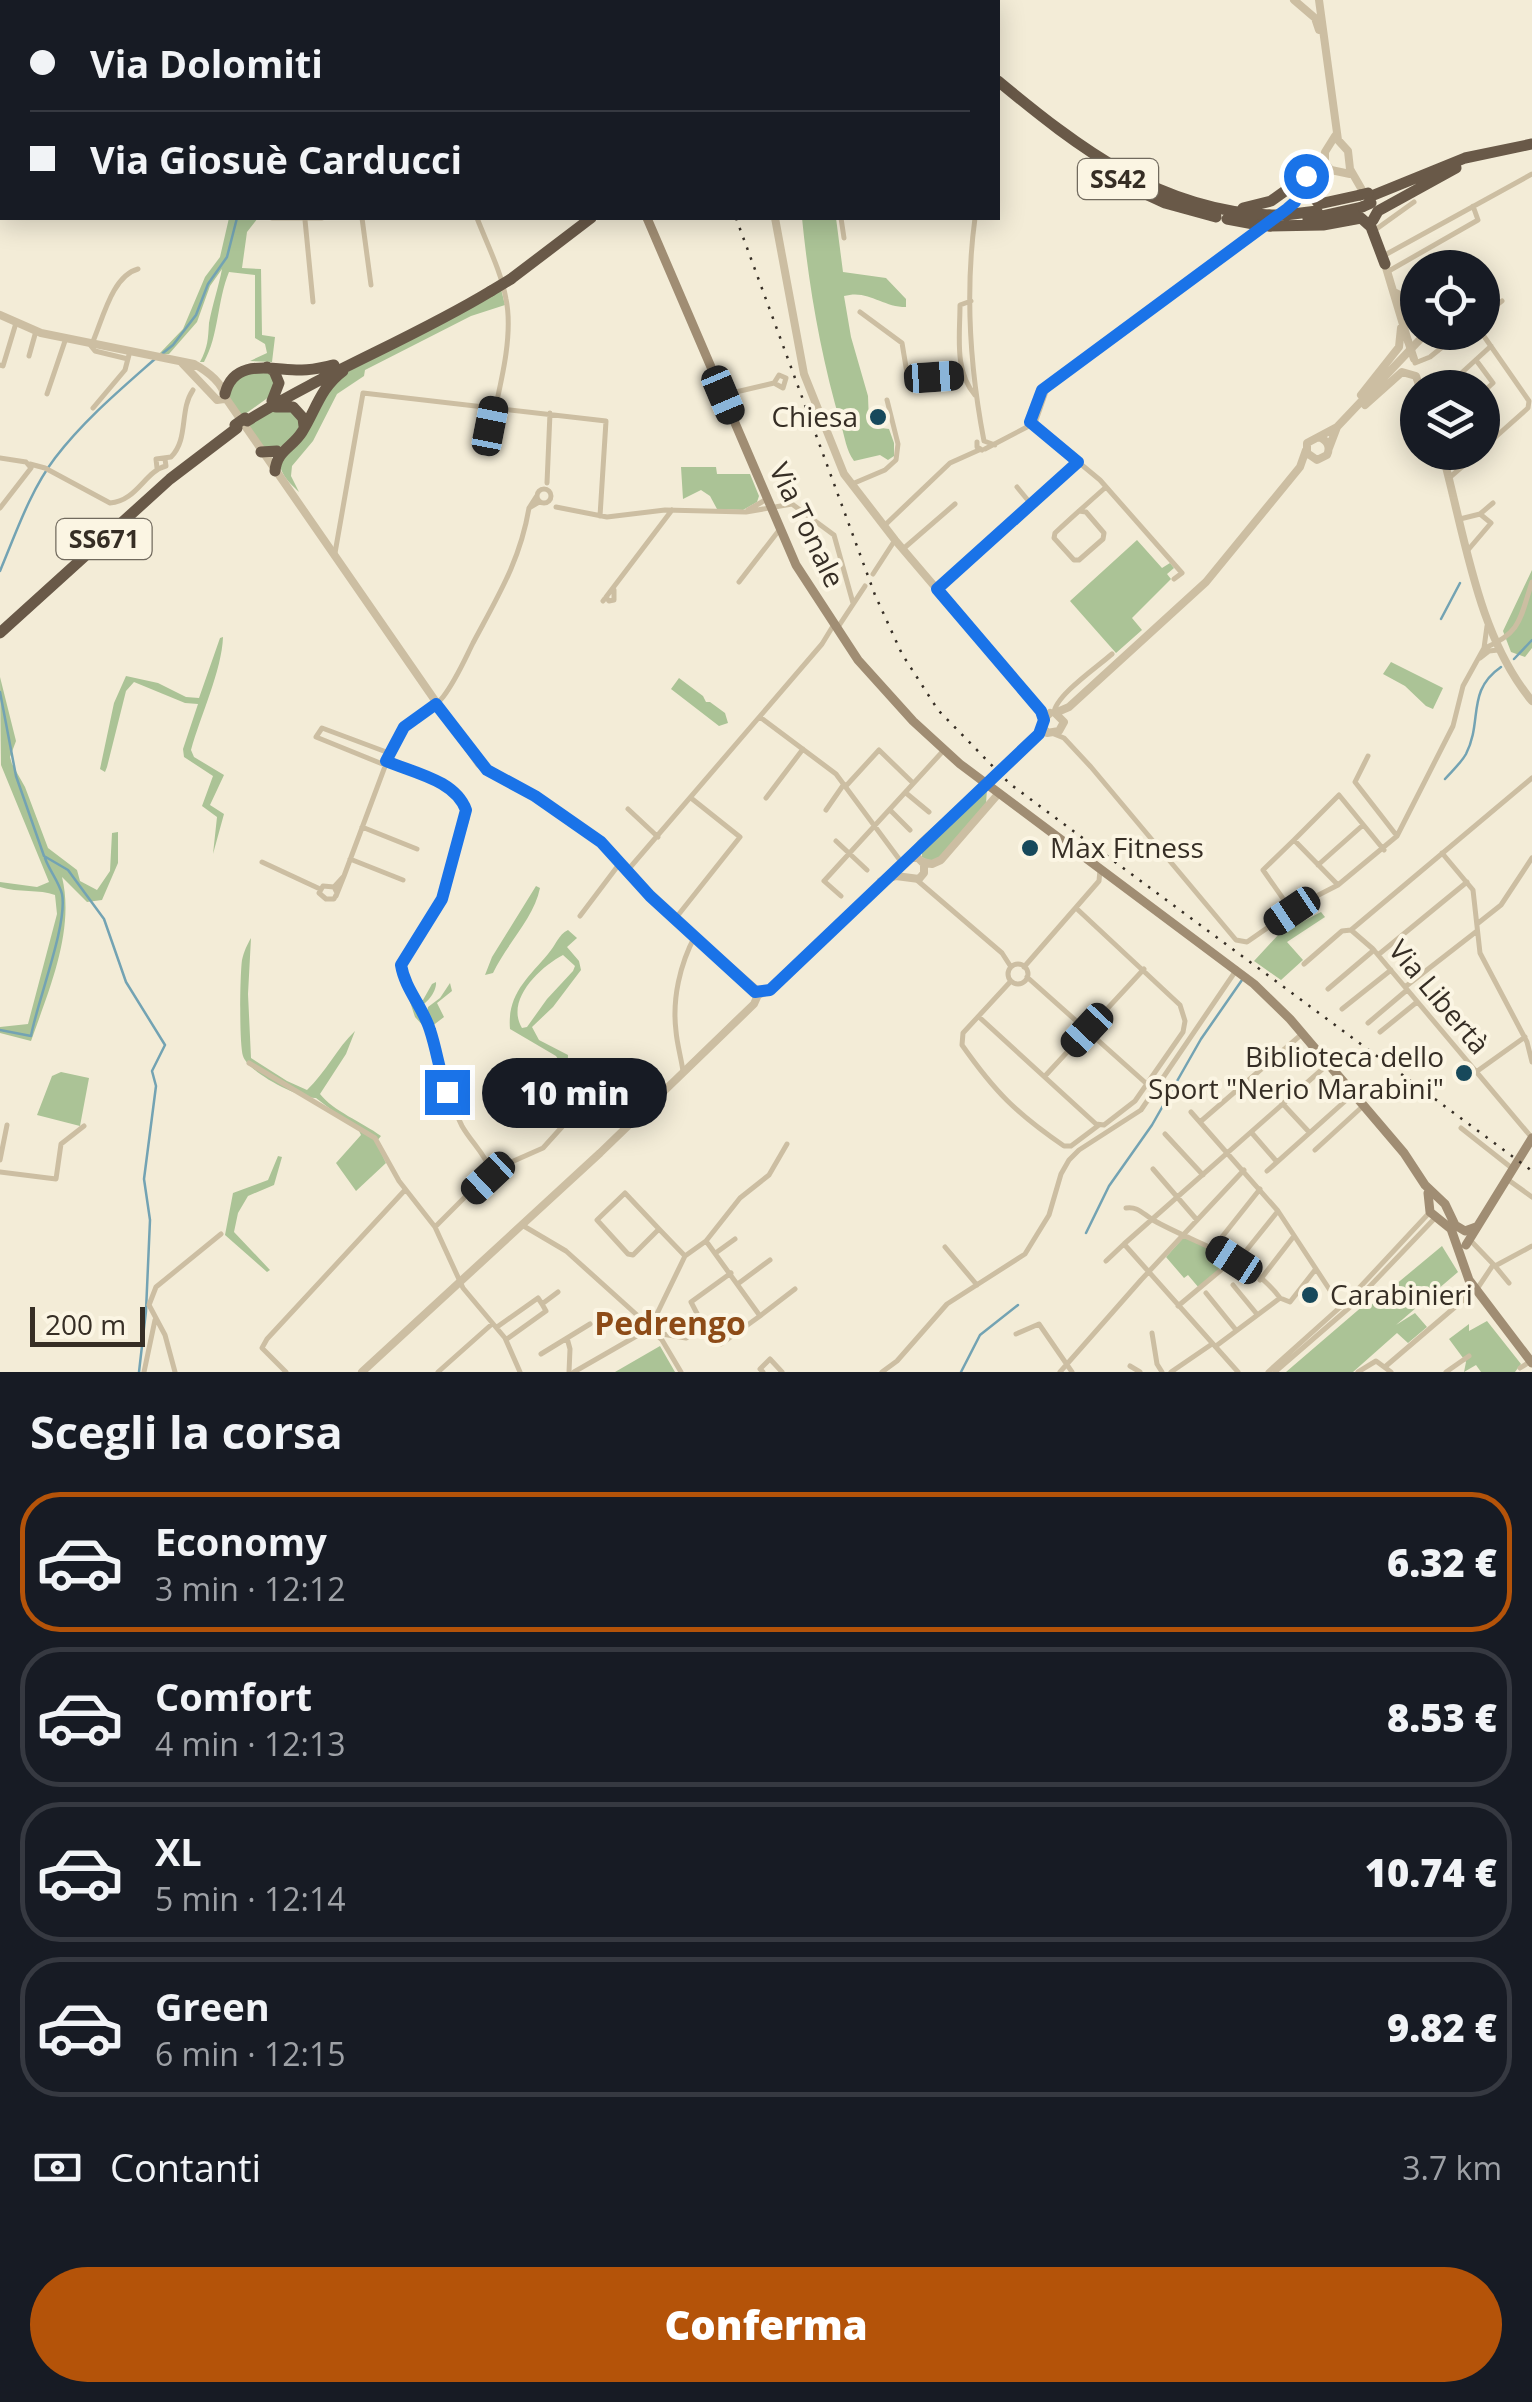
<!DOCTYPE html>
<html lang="it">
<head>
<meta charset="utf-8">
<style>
  :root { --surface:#171b24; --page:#242831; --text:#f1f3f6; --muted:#9ea1a6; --line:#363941; --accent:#b45309 }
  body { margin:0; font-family:"Open Sans",sans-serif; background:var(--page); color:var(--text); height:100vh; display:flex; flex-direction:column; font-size:38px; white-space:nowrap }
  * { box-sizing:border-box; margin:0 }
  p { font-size:32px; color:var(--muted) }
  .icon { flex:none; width:55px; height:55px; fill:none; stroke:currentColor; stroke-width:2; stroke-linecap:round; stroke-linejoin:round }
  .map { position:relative; height:1372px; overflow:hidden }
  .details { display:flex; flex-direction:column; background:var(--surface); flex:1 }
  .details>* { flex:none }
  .guide { position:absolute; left:0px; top:0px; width:1000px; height:220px; box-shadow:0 5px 25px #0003; display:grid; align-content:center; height:220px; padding:0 30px; background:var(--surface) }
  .buttons { position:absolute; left:1400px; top:250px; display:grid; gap:20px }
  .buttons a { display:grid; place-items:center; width:100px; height:100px; border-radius:50%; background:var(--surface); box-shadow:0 5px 25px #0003; font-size:50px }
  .scale { position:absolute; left:30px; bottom:25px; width:115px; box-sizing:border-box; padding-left:10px; border:5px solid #362e25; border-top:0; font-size:28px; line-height:35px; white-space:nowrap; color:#362e25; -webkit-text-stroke:8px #fbf5e3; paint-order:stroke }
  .end { position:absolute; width:45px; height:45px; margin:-22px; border:12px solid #1a73e8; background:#fff; box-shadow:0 0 0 5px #fff }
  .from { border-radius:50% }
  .bubble { position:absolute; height:70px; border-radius:35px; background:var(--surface); box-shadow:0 5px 25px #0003; font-size:32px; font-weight:800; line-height:70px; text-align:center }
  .car { position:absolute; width:30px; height:60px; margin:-30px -15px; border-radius:12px; box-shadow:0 0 8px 2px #0007; background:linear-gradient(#222 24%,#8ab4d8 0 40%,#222 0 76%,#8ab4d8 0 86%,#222 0) }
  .guide b { display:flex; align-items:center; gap:35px; height:95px; font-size:38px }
  .guide b+b { border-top:2px solid var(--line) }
  .guide i { width:25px; height:25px; background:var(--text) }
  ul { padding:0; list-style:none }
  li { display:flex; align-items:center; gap:30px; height:140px; margin:0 20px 15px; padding:0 10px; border:5px solid var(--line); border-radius:40px }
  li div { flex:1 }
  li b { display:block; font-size:38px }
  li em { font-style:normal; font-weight:800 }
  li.selected { border-color:var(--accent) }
  li>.icon { width:90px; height:90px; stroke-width:1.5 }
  h2 { padding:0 30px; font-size:45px; line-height:120px }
  .pay { display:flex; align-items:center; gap:25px; height:110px; padding:0 30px; font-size:38px }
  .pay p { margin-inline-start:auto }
  .cta { display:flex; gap:20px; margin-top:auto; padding:20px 30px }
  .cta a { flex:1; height:115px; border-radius:60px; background:var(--accent); color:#fff; font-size:40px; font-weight:800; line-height:115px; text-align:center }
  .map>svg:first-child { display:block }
  .green { fill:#abc396; fill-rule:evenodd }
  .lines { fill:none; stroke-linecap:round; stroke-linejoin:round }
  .stream { stroke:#73a3b3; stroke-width:2.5 }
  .minor { stroke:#ccbea2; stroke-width:5 }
  .tertiary { stroke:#ccbea2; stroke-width:8 }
  .secondary { stroke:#a08d73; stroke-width:9 }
  .trunk { stroke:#695948; stroke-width:11 }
  .rail { stroke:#362e25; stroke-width:2.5; stroke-dasharray:2.5 8; stroke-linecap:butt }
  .tertiary-bridge { stroke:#ccbea2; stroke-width:8 }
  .trunk-bridge { stroke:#695948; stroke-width:11 }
  .route { stroke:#1a73e8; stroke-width:12 }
  .poi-dot { fill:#17495b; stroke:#fbf5e3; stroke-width:4 }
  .labels { text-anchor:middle; stroke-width:8; stroke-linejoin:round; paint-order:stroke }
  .shield { fill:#fbf5e3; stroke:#716a5e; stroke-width:2.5 }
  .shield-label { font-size:25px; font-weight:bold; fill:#362e25 }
  .poi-label { font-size:28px; fill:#362e25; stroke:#fbf5e3; text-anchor:end }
  .street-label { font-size:28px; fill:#362e25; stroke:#fbf5e3 }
  .quarter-label { font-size:32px; font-weight:bold; fill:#8d4b17; stroke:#fbf5e3 }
</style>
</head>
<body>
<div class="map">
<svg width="1532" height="1372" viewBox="0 0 1532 1372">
  <rect width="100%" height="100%" fill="#f3ecd7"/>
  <path class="green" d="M229,218H258L247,232L242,268L261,269L262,335L275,337L272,362L250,361L267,353L265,344L255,338V275L229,272C217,301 219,335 204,362H200C208,347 208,339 209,323C212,306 219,285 222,269L210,286L197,322L169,354H159L183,329L205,277L220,257Z
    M802,218H836L843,272L886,278L906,299V307C882,307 868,289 844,296L851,337L868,396L869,423L874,427L889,429L894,443V456L888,460L880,455L854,461C846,450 845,437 841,425C821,357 809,288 802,218Z
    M501,289L505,305L471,316L365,370L364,376L337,394L313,441L292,466L291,476L299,492C288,481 280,475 279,458L343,374Z
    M251,370L273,374V394L241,417L227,396L229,386Z
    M279,406H284L301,421L295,437L277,449L263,448L249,426Z
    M681,467H716L717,474H750L759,496L757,502L743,510L717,509L710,496L701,490L683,499Z
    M1137,540L1162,568L1170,563L1174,568L1167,574L1171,579L1132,618L1142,630L1116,653L1070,601Z
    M1532,570V648L1525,657L1511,652L1503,631Z
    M223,637C222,670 200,717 191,750L194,757L224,775L210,805L224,814L213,854L217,817L202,806L213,776L184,757L183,749L198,704L185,703L134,682L126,691L107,767L105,772L100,769L114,703L126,676L158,683L186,697L199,698L220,638Z
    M1391,662L1443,688L1433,709L1426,706L1405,686L1383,674Z
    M0,677L16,741L10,757L12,764L25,787L48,848L77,870L80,881L97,890L110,871L112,833L118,832V863L102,900L87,902L62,877C75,930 49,990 31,1041L0,1033V1027L28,1024L57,914L55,895C40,889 18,893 0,887V882L37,887L49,882L1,765Z
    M679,678L703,696L706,702H710L725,713L728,723L719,726L671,689Z
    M987,789L986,804L939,858L931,862L922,857V847Z
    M536,886L540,888C534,918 506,945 493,973L485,975L492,957Z
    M1321,912L1325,917L1287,942L1303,960L1281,980L1254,961L1279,934Z
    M568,930L577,938L567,947L579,961L581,970L553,1007L532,1027L539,1040L568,1055L567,1078L535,1111L558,1082L564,1068L556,1056L510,1029C507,994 528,978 548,954C556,945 558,935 568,930ZM563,955L575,966L573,971L547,999L527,1027L522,1028C505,1000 540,967 563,955Z
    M251,938L248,994L251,1058L287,1081L307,1090C326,1072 337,1048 355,1031L346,1054L320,1094C333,1111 362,1122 381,1136L376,1142L386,1163L356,1191L336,1163L361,1135L359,1131L316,1098C299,1099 248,1072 243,1056C239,1043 240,974 242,960C244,951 247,945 251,938Z
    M436,982C437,991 427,1005 417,1007L426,1018L428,1007L440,998L450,983L452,991L437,1003L444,1017L427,1030L415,1017L409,999L423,1000L432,984Z
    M61,1072L89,1078L80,1126L37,1115L52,1076Z
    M278,1156L282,1157L274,1185L248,1196L238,1213L234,1232L270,1270L267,1272L225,1235L233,1193L268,1180Z
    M1184,1237L1230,1259L1199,1288L1188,1275L1184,1278L1166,1257Z
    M1442,1246L1458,1272L1396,1325L1415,1313L1427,1327L1408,1343L1397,1333L1353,1372H1286L1364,1305H1371Z
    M1487,1321L1521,1364L1515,1372H1481L1476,1365L1464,1372L1466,1362L1449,1339L1469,1324V1331Z
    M660,1346L675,1372H615Z"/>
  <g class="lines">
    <path class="stream" d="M338,2L342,0
      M163,353L173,345L196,315L208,284L227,257L237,218
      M0,571C16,533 30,491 55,458C84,420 121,389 156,358
      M1441,619L1460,583
      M1514,659L1532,640
      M0,692L16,776L44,856L68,870L104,919L126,982L165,1045L152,1071L156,1086L144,1179L150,1220L146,1311L139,1372
      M1445,779C1452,771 1461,763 1466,754C1483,721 1466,691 1501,667
      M0,1030L31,1036C37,1002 68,924 62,894C59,882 49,870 45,858
      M1086,1233L1109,1186L1152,1125L1201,1039L1242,980
      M961,1372L980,1335L1018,1305"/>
    <path class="minor" d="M91,0L96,2
      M220,2L221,0
      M448,2L449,0
      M0,78L2,79
      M1285,211L1300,196L1308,180
      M272,218H322
      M362,218L371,285
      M477,218C487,244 501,271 506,299C515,342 495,403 487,446
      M841,218L844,238
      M975,218C965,292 970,368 984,441L995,445
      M305,220L313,302
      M1375,230L1414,202
      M1385,255L1532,174
      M1387,272L1478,220L1473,206
      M971,301L960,305C960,335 954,371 975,395
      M860,312L902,343L907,373L914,388L934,377L962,375
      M1482,316L1502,301
      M1481,332L1529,401L1528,408L1482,449
      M29,356L36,331
      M128,359L95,351L91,346C102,323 111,276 138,269
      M1476,360L1493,383L1482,393
      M1415,363L1430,357L1461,332
      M0,365L3,366L16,323
      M1445,388L1491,346
      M47,394L66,338
      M723,395L774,383L783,388L786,378L779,375L774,383
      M93,408L125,370L130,351
      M1030,422L1100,480L1182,573L1174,579
      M1034,426L1048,386
      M977,442V447L982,450
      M985,449L1027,427L1042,390L1054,378L1260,229
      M0,458L26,462L31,468L0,508
      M30,464L45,468L110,503C137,501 145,471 166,466L165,459
      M157,468L156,459L171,457C189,439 179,410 193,390
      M1449,478L1479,452
      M547,483L550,413
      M852,484L885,470L896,460L898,444L887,400
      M1017,487L1031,504
      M537 496a7 7 0 1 1 14 0a7 7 0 1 1-14 0Z
      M536,497L529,508L539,502
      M556,507L607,517L665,510L746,512L792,504L834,535L853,603
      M748,510L767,499
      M1079,511L1086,512L1104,533L1103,539L1079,560H1074L1054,538L1055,533C1072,517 1089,502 1106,487
      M1480,514L1493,503
      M1460,519L1480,514L1491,523L1468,550
      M884,526L950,463L979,450
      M903,549L955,504
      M335,553L363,393L606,421L600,516
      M873,574L895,540
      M739,582L780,529
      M937,589L1078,462
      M606,597L609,601L614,600V590
      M603,601L672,510
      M838,627L865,586
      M1485,648C1522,632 1520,618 1532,582
      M1480,658L1489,651L1498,650
      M1054,713C1055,696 1096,668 1112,654
      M760,717L836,774L902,863
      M1054,734L1064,738L1091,767L1236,940L1247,942L1303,903L1338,885L1397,836L1453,726L1463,686L1484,648L1487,626
      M1368,756L1355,782L1397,836
      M386,761C415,773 465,781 467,819L442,899L402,958C399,985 422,1005 430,1030C441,1063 445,1093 462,1126C471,1142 485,1154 491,1171L435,1227
      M385,765L316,737L322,728L389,753
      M846,786L879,750L913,783
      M906,793L929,812
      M766,798L803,749
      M628,809L658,837
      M826,810L844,784
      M891,811L910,830
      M362,827L417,849
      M836,841L867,870
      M1442,853L1473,890L1480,953L1527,1042L1532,1062
      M350,859L403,880
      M262,862L320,889
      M1318,865L1363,825
      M627,871L822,644L833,626
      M344,876L396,737C409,720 431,713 443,697C456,680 464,661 473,643C498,596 520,561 529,508
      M918,881L1002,953L1011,967
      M1338,885L1294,840L1339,795L1384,850
      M334,887L323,886L319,893L326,899H334L337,893L334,887L344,876L336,896
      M841,896L824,881L944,750
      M1291,910L1263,870L1294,840
      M580,916L620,863
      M675,919L740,837L691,798
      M1477,924L1501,905L1532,858
      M1351,930L1532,778
      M1378,955L1467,882
      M1304,964L1342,931L1351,930L1373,949L1532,1138
      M1008 974a10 10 0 1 1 20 0a10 10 0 1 1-20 0Z
      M1024,967L1099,881L1100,870
      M1027,977L1148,1085
      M1011,981L963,1033L962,1045C995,1092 1016,1113 1064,1146H1071L1099,1125
      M1405,987L1477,931
      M1328,989L1374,950
      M1342,1009L1391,970
      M979,1017L1096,1124L1104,1125L1135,1101L1183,1032L1185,1021L1180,1005L1076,908
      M1368,1023L1407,990
      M1380,1032L1417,1002
      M249,1063L375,1138L399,1181L435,1227L463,1288L505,1338L520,1372
      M683,1071C681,1057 677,1044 676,1031C672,999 680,964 695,936
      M1476,1072L1525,1037
      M1045,1076L1144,969
      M1282,1103L1309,1132
      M1191,1112L1278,1211L1341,1307
      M1200,1122L1302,1034
      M1461,1128L1513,1169
      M1251,1132L1277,1162
      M1165,1134L1203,1175
      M1315,1150L1363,1106
      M0,1160L7,1125
      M1153,1169L1197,1220
      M491,1171L543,1148L607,1077
      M1267,1171L1353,1094
      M0,1172L56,1179L61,1144L84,1126
      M1507,1179L1532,1197
      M625,1193L659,1229L633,1255L628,1254L597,1220Z
      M1126,1208C1138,1206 1143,1214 1153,1220C1195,1244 1250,1257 1280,1298
      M522,1225L566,1251L647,1324
      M659,1229L685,1256
      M706,1241L760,1316L795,1289
      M1471,1241L1495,1266L1532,1246
      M945,1247L977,1285
      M1214,1247L1260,1189
      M717,1252L735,1239
      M1106,1261L1124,1244
      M1237,1262L1278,1211
      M1495,1266L1509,1283
      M1260,1280L1294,1236
      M739,1283L770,1260
      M1233,1285L1256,1313
      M1479,1286L1493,1265
      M1206,1293L1236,1330
      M1178,1306L1233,1260
      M652,1324L685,1256L706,1241L740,1198L769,1175L787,1144
      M497,1327L538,1298L542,1304
      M704,1327L715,1342L721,1344L760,1316
      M652,1331L662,1340L681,1372
      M656,1333L686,1338L704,1327L691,1302L731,1273
      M1152,1333L1157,1364L1162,1372
      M1016,1334L1039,1324L1072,1372
      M567,1338L570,1349L569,1372
      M507,1339L546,1311L542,1304L558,1292
      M1216,1346L1280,1298L1290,1302L1315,1270
      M541,1354L590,1324
      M1130,1366L1140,1372
      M1386,1366L1475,1290
      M1520,1368L1531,1361
      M144,1372L155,1320
      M175,1372L165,1335L149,1305L156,1287L221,1234
      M286,1372L262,1348L267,1339L405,1190
      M438,1372L492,1324
      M574,1372L647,1330
      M763,1372L760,1369L770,1359L782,1372
      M882,1372L897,1361L947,1304L1025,1254L1049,1215L1061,1174L1069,1160L1079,1150L1141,1110L1237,969
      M1060,1372L1141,1280L1244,1170
      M1171,1372L1212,1344
      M1238,1372L1124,1244L1327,1065
      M1268,1372L1347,1301L1430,1212
      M1275,1372L1350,1307L1435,1218
      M1358,1372L1376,1361L1391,1372
      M1446,1372L1469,1356"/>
    <path class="tertiary" d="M728,0V2
      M1294,0L1315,18L1319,30
      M1319,0L1338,140L1348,151L1350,169L1365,195
      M68,2L69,0
      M1335,136L1325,152V163L1331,170L1350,174
      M0,142L2,137
      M775,218L804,374L844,474L895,540L1041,711L1044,720
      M1384,261L1408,341
      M1396,293L1418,305
      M0,315L41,333L194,364
      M182,363L217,400L224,399C226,385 207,371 194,364L189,370
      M1361,395L1399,347L1401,328
      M225,397L479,764L494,775L535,796L601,842L650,896L760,993
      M1365,405L1402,372L1416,376L1420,388
      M1319,437C1327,440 1331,447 1327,455L1317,460L1307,453V443L1337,427
      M1329,448L1337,427L1427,332
      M1442,452C1465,535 1477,635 1532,701
      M1055,713L1069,707L1206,582L1300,467L1306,450
      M1042,726L1047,733L1059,731L1064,722L1055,713
      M1002,770L1035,739L1045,718L1050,713
      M910,857L921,843L982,788
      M923,862L932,864L941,860L999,793
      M362,1372L600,1153L754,1004L758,995L770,990L908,858H918L924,864V873L919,879L896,876L881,881"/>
    <path class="secondary" d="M555,0L556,2
      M647,218L796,565L858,660L913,721L960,764L1254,984L1290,1019L1404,1153L1425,1185L1445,1204L1455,1225L1465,1231L1476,1227
      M1428,1193L1430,1212L1451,1229L1469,1280L1532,1363
      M1466,1245L1532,1138"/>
    <path class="trunk" d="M892,0L896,2
      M932,0V2
      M778,2L780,0
      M791,2L794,0
      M998,81C1079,148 1159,210 1269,215
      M1319,176L1309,191L1319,204L1360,195
      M1139,191L1165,203L1216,217
      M1369,197L1465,158L1532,144
      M1243,208L1271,201L1306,176
      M1285,215L1317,211
      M1227,219L1259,225
      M1308,219L1362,207
      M1373,220L1378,211L1456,168
      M1270,226L1323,225L1361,218L1371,227L1385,264
      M511,279L591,218
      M267,367L274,371L279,383L272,401
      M225,394C234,356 275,371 302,370C313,370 324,367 334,365
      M276,407H293L303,418L304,426
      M247,421C325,372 412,339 491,291
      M261,452L277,451
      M275,471C277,450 292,448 302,432C316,410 320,388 343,371
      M0,633L170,479L237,428"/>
    <path class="rail" d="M657,0V2
      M736,218L875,595L902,654L938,710L1010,784L1532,1171"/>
    <path class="tertiary-bridge" d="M1408,341L1414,359
      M982,788L1002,770"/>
    <path class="trunk-bridge" d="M1360,195L1368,193
      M1362,207L1371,203
      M1269,215H1285
      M1259,225L1270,226
      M491,291L511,279
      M235,425L245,418"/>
  </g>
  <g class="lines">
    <path class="route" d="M447,1092C439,1071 437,1051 430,1030C423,1007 405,989 401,965L442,899L466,810C455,780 414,773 386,761L404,727L436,704L487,770L535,796L601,842L650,896L755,992L770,990L1039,734L1044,720L1041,711L937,589L1078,462L1030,422L1042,390L1287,209L1295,202L1306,176"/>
  </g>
  <g class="poi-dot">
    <circle cx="878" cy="417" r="10"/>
    <circle cx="1030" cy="848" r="10"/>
    <circle cx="1464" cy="1073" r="10"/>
    <circle cx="1310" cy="1295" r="10"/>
  </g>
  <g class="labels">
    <g class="shield">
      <rect x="1078" y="159" width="80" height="40" rx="8"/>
      <rect x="56.5" y="519" width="95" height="40" rx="8"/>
    </g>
    <g class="shield-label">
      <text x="1118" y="188">SS42</text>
      <text x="104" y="548">SS671</text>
    </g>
    <g class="poi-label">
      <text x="858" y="427">Chiesa</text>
      <text x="1050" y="858" text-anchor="start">Max Fitness</text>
      <text x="1444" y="1067">Biblioteca dello<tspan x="1444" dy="32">Sport "Nerio Marabini"</tspan></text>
      <text x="1330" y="1305" text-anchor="start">Carabinieri</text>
    </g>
    <g class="street-label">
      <text transform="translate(807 525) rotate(64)" y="10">Via Tonale</text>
      <text transform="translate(1439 997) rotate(50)" y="10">Via Libertà</text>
    </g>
    <g class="quarter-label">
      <text x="670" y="1335">Pedrengo</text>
    </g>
  </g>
</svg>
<div class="buttons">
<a><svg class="icon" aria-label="locate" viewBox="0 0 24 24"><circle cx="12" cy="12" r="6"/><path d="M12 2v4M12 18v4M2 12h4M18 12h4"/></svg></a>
<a><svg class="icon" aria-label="layers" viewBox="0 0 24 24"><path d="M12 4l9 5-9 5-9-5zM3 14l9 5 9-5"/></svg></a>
</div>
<div class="scale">200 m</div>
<i class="end from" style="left:1306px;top:176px"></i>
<i class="end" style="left:447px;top:1092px"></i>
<div class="bubble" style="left:482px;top:1058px;width:185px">10 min</div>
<i class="car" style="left:934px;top:377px;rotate:86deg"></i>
<i class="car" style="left:723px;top:395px;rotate:157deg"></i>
<i class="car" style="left:490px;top:426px;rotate:11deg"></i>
<i class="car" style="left:1292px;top:911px;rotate:236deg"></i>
<i class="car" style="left:1087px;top:1030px;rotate:223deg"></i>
<i class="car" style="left:488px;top:1178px;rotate:227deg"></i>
<i class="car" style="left:1234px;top:1260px;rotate:303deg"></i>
<div class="guide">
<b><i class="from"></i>Via Dolomiti</b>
<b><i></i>Via Giosuè Carducci</b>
</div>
</div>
<section class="details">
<h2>Scegli la corsa</h2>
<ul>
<li class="selected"><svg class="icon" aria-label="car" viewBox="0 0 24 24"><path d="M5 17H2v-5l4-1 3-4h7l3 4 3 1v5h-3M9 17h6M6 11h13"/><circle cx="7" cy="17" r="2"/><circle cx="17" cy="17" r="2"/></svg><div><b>Economy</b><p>3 min · 12:12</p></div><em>6.32 €</em></li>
<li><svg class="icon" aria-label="car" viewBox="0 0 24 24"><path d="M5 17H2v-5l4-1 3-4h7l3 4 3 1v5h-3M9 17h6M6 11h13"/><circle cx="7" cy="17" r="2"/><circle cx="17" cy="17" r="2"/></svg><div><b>Comfort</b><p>4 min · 12:13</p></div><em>8.53 €</em></li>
<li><svg class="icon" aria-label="car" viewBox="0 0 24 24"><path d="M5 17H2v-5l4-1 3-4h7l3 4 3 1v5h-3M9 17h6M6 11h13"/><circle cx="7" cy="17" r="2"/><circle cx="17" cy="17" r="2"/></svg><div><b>XL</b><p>5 min · 12:14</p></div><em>10.74 €</em></li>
<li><svg class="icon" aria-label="car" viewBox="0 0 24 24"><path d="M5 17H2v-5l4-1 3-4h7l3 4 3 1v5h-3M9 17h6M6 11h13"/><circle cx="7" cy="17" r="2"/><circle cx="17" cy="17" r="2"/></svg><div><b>Green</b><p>6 min · 12:15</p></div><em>9.82 €</em></li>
</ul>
<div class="pay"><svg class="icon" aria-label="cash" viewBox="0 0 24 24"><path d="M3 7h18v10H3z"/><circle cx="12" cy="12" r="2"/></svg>Contanti<p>3.7 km</p></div>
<div class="cta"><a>Conferma</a></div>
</section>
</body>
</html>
